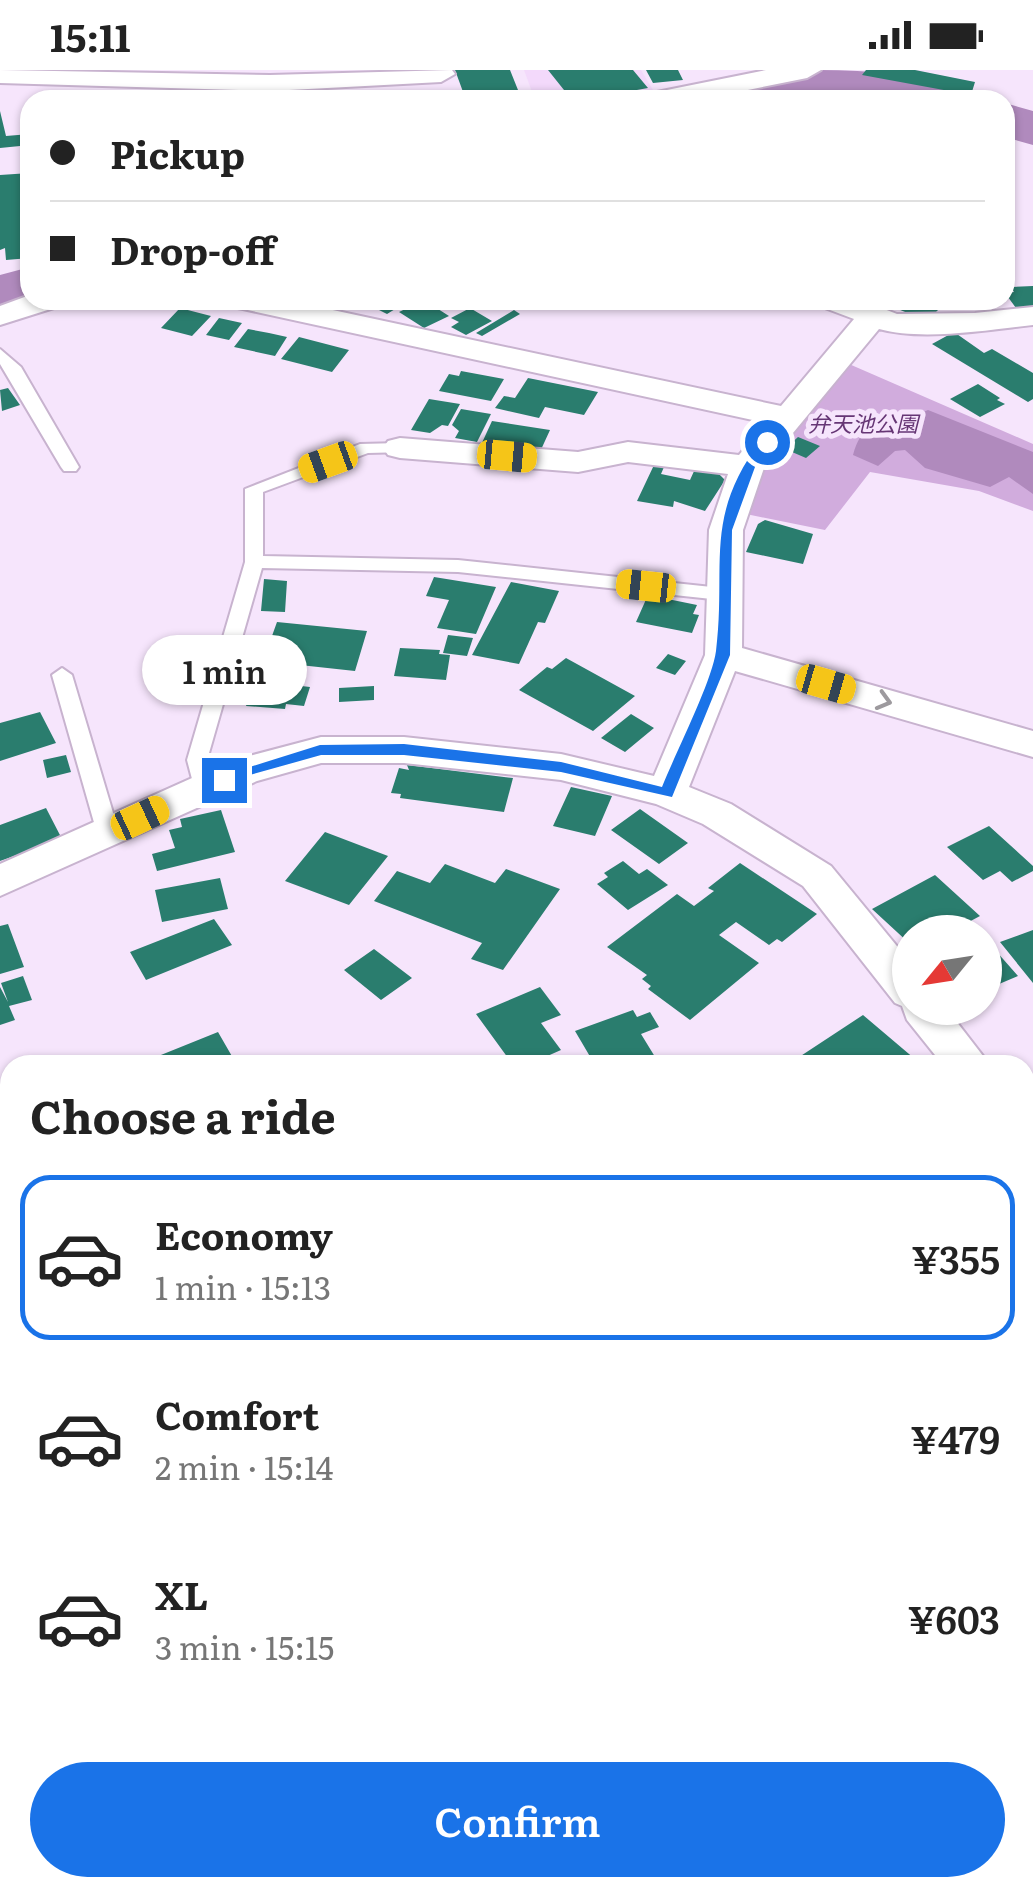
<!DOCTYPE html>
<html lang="en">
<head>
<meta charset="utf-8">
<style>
  :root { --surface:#fff; --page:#f6f6f6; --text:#222; --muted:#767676; --line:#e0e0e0; --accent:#1a73e8 }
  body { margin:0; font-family:Literata,"Noto Sans JP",serif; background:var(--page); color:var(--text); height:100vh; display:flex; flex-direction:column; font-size:38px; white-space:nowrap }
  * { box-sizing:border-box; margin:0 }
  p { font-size:32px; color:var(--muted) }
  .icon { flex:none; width:55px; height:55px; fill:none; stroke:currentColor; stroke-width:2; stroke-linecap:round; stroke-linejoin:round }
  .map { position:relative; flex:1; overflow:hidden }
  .drawer { position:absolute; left:0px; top:985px; width:1035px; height:842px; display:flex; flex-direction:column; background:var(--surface); border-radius:30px 30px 0 0; box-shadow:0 2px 8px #0004 }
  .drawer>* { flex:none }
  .guide { position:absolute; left:20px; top:20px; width:995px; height:220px; border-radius:30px; box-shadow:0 2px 8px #0004; display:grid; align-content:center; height:220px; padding:0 30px; background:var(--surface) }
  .needle { width:65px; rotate:240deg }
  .buttons { position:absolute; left:892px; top:845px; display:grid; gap:20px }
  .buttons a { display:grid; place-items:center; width:110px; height:110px; border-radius:50%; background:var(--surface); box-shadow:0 2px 8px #0004; font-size:50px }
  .end { position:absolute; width:45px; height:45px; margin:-22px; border:12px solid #1a73e8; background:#fff; box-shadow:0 0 0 5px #fff }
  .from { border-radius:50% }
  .bubble { position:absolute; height:70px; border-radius:35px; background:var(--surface); box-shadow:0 2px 8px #0004; font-size:32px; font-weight:600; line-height:70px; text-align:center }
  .car { position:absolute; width:30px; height:60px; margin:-30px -15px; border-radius:12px; box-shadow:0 0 8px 2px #0007; background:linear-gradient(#f5c518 24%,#345 0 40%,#f5c518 0 76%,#345 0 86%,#f5c518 0) }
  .guide b { display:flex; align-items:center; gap:35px; height:95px; font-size:38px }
  .guide b+b { border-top:2px solid var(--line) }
  .guide i { width:25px; height:25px; background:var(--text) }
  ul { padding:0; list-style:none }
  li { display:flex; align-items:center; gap:30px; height:165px; margin:0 20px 15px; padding:0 10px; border:5px solid transparent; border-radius:30px }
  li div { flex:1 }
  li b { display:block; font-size:38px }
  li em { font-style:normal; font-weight:600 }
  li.on { border-color:var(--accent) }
  li>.icon { width:90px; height:90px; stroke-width:1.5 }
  h2 { padding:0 30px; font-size:45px; line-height:120px }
  .cta { display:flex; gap:20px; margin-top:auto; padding:20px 30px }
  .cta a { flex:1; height:115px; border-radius:60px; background:var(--accent); color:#fff; font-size:40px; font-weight:600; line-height:115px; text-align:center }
  .status { display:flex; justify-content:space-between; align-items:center; height:70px; padding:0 50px; background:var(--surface); direction:ltr }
  .status svg { height:28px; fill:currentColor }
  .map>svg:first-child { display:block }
  .built { fill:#f3d9fb }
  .green { fill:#d1acdd }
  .water { fill:#b08abd }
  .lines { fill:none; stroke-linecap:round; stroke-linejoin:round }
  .river { fill:#b08abd; fill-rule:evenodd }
  .building { fill:#2a7d6e }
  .lane-casing { stroke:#c8b3cf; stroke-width:4 }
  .street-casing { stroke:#c8b3cf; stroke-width:4 }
  .lane { fill:#fff; fill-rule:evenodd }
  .street { fill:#fff; fill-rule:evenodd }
  .oneway { stroke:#9d9a9e }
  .route { fill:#1a73e8 }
  .labels { text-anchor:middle; stroke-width:10; stroke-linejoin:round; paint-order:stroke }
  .far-park-label { font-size:22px; font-style:italic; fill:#663675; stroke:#f6e5fc }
</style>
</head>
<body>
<div class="status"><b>15:11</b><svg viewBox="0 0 49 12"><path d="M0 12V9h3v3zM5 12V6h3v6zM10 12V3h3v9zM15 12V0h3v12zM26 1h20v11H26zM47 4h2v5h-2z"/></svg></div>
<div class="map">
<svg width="1033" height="1827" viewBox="0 0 1033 1827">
  <rect width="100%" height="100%" fill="#f6e5fc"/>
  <path class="built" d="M524,0H641L653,20L601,30H535Z"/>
  <path class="green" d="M849,294L1033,374V441L979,421L870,402L825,460L746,444L766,393Z"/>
  <path class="water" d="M928,340L1033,382V424L1009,407L990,417L925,398L905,380L895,381L878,396L853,385C862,354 870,361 897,354C908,351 917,344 928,340Z"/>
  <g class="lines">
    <path class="river" d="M819,0C872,0 917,5 968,19L976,30H689L697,19Z
      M1005,33L1033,41V75L1005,67Z
      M30,197V230H43L0,242V205Z"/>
  </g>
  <path class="building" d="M455,0H510L522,30H466Z
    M548,0H633L648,18L598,27L600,30H572Z
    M646,0H678L683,10L653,13Z
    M866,0H915L975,12L971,25L862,5Z
    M195,20V30H153V22Z
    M121,22L125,30H89L90,23Z
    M0,41L6,66L30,64V75L0,78Z
    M30,103V188L6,190L5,178L0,180V105Z
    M1033,216V240L1019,242L1005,223L1014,222L1011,217Z
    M367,230H410L387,244L363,232Z
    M424,230L449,246L424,258L399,242Z
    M876,230H948L927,251Z
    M180,238L211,246L192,266L161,258Z
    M470,238L492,251L466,265L451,257L459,252L451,248Z
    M514,240L520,244L482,266L476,263Z
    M219,248L242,253L229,270L206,265Z
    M248,259L269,263L287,267L275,286L234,277Z
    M954,262L984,283L992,279L1033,303V329L1028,332L932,274Z
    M299,267L349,280L332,302L281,289Z
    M461,301L504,309L491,331L439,321L449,304L459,306Z
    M528,308L598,322L584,345L545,337L539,348L495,338L504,326L515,328Z
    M978,314L1000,328L997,330L1005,334L980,347L950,329Z
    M8,318L20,335L2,341L0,320Z
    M429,329L460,334L448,356L442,355L430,363L411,360Z
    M461,339L491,344L477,372L455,368L459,361L452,355Z
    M492,351L550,360L539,384L481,375Z
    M798,367L820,376L806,388L785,379Z
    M654,395L664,397L661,404L690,410L695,399L718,403L725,410L705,441L674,431L673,437L637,431Z
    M765,450L813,464L803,494L746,482L758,454Z
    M434,507L496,517L476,564L437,558L449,530L426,526Z
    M264,509L287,511L285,542L261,541Z
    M511,512L559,521L545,553L538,552L519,594L472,585Z
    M648,525L697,535L693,544L699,545L692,563L636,552Z
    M277,552L367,561L355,601L263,591Z
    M448,565L473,568L467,586L443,583Z
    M400,578L440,580L439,584L450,585L446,610L394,606Z
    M668,584L686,591L675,605L656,598Z
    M566,588L635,626L593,661L519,620L547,597L552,599Z
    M259,611L310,617L304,636L286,634L285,639L246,636L252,618L257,619Z
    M374,616V630L339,632V618Z
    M40,642L56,673L0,691V653Z
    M631,644L654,658L625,682L601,668Z
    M66,685L71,702L47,708L43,690Z
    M407,695L513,708L504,742L400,728L401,724L391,723L399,698L409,700Z
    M571,717L612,726L595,766L553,756Z
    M46,738L62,769L0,791V755Z
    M640,739L688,773L659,794L611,760Z
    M221,740L235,782L157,801L152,784L175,778L169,760L182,757L180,749Z
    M989,756L1033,796V801L1012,812L1000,801L983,810L947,777Z
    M325,762L388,786L349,835L285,811Z
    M623,791L639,804L647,799L668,815L628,840L597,814L608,807L604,803Z
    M740,793L817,844L782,872L777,869L769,875L736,852L719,865L759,893L690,950L648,919L651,916L642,909L647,905L607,877L677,824L694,836L714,821L708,818Z
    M445,794L495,813L506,799L560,819L503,900L471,889L482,873L374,831L397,801L430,813Z
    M935,805L980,846L950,862H910V874L872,839Z
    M220,808L228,839L162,852L155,820Z
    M214,849L232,875L146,910L130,882Z
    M8,854L24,897L0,904V856Z
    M1033,860V913L1000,872Z
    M374,879L412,908L381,930L344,900Z
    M996,881L1018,906L985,920V885Z
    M23,906L32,930L9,936L15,950L0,955V917L8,932L1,913Z
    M540,917L561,945L541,953L561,980L527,995H513L476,944Z
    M633,940L637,947L650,942L659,957L641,964L660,995H595L575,961Z
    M863,945L922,995H787Z
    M218,962L237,995H154L151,989Z
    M10,1032V1094L0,1084V1039Z
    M1031,1143L1033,1206L1025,1210V1146Z
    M0,1147L10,1159V1243L0,1249Z
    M0,1331L10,1341V1374L0,1382Z
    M0,1456L10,1465V1548L0,1558Z
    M10,1560V1641L0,1650V1570Z
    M1033,1682V1781L1025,1773V1690Z
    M2,1706L10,1714V1818H73L65,1827H0Z
    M1025,1802L1033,1810V1819L1025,1827H978L969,1818H1025Z
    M227,1818H303L293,1827H235Z
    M876,1818H926L934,1827H877L872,1821Z"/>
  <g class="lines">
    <g class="lane-casing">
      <path id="lane" d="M0,279L21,297L79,397L76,401H64L61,397L0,294Z
        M400,373L406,374V382L368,383L263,422V486L458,490L721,518L731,524L721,530L458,502L262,498L207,690L213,719L210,724H196L187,690L245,492V419L360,374Z
        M62,598L72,605L119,763L108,771L97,763L52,605Z
        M107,1818H144L141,1827H103Z"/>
    </g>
    <g class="street-casing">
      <path id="street" d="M0,0L270,5L452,0L455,4L441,12L270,21L0,13Z
        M766,0H821L807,8L698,30H643L657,22Z
        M30,225V230H61L57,237L0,255V236Z
        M228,230H286L781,336L854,249L822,237L818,230H861L897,244L975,243L1033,237V255C988,260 922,271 879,259L764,398L743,460L742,578L1033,661V687L735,601L689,717L731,734L831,796L910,892V938H946L990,995H943L907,950L902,936L895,933L803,816L703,754L656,734L561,710L404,693H321L257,711L0,826V794L230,691L321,667H404L561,684L654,706L705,585L709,460L728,404L628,392L578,402L400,388L388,385L383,378L388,371L400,368L578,382L628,372L739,385L766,353L243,239L232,237Z
        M1025,1044L1033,1047V1090L1025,1087Z
        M1033,1581V1638L1025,1641V1584Z
        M786,1818H850L846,1827H782Z"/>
    </g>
    <use href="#lane" class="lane"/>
    <use href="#street" class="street"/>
  </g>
  <defs><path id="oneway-chevron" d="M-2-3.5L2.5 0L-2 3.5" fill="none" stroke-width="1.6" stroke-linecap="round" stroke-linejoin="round" transform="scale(2.5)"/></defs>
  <use class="oneway" href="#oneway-chevron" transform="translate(884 631) rotate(16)"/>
  <path class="route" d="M762,369L773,372L755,397L732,460L730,585L672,727L561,702L404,685H321L218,714V707L320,675L404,674L561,692L662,717C675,684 712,612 716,581C727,494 702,448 762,369Z"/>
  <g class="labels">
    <g class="far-park-label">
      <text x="863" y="362">弁天池公園</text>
    </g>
  </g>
</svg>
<div class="buttons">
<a><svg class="needle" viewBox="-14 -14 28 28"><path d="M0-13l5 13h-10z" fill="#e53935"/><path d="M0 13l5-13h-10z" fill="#767676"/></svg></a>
</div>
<i class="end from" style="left:767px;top:372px"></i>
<i class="end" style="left:224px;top:710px"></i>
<div class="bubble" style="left:142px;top:565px;width:165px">1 min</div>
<i class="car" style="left:507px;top:386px;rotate:95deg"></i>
<i class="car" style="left:328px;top:392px;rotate:250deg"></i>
<i class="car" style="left:646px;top:516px;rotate:276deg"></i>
<i class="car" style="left:826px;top:614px;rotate:106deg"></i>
<i class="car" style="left:140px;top:748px;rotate:65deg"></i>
<div class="guide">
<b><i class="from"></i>Pickup</b>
<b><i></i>Drop-off</b>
</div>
<section class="drawer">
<h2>Choose a ride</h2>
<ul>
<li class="on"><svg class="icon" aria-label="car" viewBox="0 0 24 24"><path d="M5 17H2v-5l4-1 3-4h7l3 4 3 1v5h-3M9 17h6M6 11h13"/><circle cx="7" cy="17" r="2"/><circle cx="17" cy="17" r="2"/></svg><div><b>Economy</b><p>1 min · 15:13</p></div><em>¥355</em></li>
<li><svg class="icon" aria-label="car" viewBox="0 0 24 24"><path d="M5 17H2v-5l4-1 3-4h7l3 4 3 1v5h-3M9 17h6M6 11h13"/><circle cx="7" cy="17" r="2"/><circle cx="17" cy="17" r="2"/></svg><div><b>Comfort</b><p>2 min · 15:14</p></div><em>¥479</em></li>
<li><svg class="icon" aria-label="car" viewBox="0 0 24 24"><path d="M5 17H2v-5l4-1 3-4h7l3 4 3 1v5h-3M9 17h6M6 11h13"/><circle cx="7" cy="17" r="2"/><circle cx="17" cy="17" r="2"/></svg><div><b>XL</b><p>3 min · 15:15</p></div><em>¥603</em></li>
</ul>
<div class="cta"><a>Confirm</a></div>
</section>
</div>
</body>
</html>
